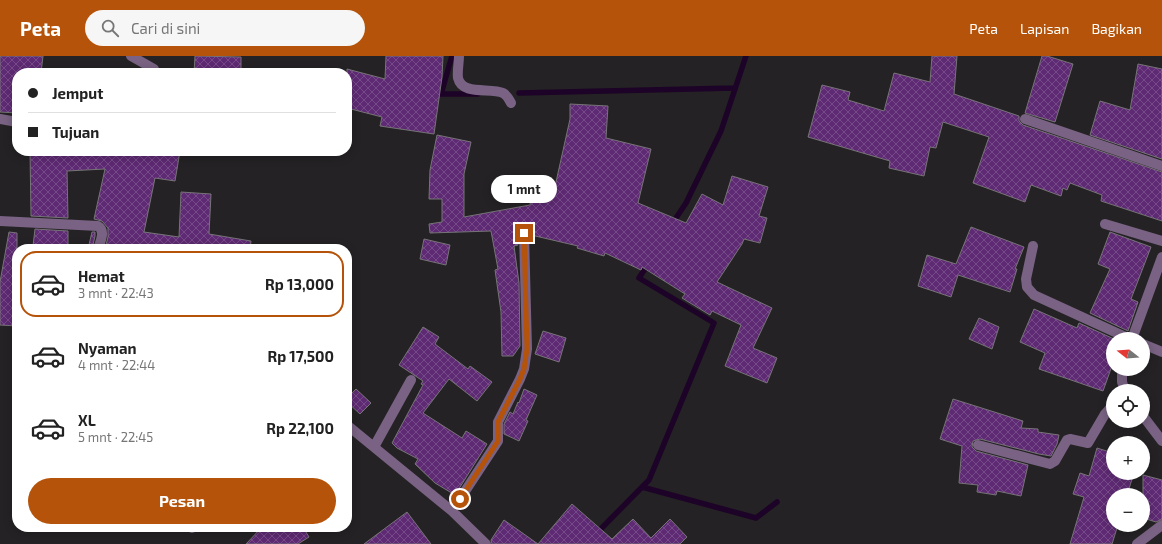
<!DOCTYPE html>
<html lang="id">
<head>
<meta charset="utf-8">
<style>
  :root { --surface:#fff; --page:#f6f6f6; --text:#222; --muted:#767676; --line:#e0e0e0; --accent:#b45309 }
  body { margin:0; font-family:"Exo 2",sans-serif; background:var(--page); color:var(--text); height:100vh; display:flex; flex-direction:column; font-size:15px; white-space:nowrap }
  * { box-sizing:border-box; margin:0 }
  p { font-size:13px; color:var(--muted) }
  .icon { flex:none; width:22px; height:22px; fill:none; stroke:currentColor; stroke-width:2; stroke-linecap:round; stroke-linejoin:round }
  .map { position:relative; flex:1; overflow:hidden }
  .sheet { position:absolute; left:12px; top:188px; width:340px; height:288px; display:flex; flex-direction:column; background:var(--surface); border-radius:16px; box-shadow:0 2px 10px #0003 }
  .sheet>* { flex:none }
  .hud { position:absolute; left:12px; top:12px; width:340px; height:88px; border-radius:16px; box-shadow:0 2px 10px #0003; display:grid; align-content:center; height:88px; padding:0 16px; background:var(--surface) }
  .needle { width:26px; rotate:287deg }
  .tools { position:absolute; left:1106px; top:276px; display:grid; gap:8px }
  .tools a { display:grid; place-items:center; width:44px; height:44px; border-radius:50%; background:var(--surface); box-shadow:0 2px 10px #0003; font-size:20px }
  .end { position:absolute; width:18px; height:18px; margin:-9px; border:5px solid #b45309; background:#fff; box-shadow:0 0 0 2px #fff }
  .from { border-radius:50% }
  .bubble { position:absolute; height:28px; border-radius:14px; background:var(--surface); box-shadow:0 2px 10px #0003; font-size:13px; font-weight:700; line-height:28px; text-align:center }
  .hud b { display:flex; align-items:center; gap:14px; height:38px; font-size:15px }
  .hud b+b { border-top:1px solid var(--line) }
  .hud i { width:10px; height:10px; background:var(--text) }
  ul { padding:7px 0 0; list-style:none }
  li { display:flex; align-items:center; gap:12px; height:66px; margin:0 8px 6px; padding:0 8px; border:2px solid transparent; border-radius:16px }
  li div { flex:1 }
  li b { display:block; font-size:15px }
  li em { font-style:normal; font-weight:700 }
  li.active { border-color:var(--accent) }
  li>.icon { width:36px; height:36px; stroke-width:1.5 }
  .action { display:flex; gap:8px; margin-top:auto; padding:8px 16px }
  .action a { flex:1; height:46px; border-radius:24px; background:var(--accent); color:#fff; font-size:16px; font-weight:700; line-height:46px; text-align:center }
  header { display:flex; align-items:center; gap:24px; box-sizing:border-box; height:56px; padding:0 20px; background:var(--accent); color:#fff }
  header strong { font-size:19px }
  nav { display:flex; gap:22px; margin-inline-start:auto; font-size:14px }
  .search { width:280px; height:36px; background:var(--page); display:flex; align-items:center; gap:10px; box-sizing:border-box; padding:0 14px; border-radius:22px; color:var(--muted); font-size:15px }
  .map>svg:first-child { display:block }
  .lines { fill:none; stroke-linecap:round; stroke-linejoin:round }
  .stream { stroke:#1d0327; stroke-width:5.5 }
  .building { fill:url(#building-cross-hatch); stroke:#767477 }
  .minor { stroke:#796283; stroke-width:10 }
  .route { stroke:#b45309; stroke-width:5 }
</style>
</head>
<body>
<header>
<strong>Peta</strong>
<div class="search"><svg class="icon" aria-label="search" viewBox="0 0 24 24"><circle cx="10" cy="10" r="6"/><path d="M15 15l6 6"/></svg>Cari di sini</div>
<nav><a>Peta</a><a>Lapisan</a><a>Bagikan</a></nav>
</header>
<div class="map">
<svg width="1162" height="488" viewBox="0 0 1162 488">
  <defs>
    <pattern id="building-cross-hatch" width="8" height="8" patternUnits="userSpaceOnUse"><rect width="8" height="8" fill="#5e2a73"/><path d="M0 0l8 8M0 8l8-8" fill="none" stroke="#764a88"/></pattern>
  </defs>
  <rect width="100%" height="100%" fill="#242224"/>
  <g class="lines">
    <path class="stream" d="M452,0L441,38H478
      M519,37L735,32
      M672,168L686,147L721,75L746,0
      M642,431L756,462L777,446
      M586,488L649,424L714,267L639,222L648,208"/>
  </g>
  <path class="building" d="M0,0H43L41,17H17V57L0,56Z
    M195,0L241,1V17H194Z
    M386,0H443L442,21L434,78L380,70L382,61L347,52V13L385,23Z
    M932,0H957L954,38L1019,60V65L1023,69L1162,116V165L1101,145L1102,139L1070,127L1067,134L1063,132L1061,140L1031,129L1025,146L973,127L989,81L943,66L936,92L930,91L924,120L889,112L890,105L808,81L822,29L850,36L848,44L884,55L894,17L930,26Z
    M1042,0H1047L1073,8L1055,66L1025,57Z
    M1138,8L1162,13V103L1090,79L1100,45L1130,54Z
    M570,48L608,50L606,82L651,93L638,147L686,167L702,138L723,149L732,120L768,131L759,160L767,162L760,187L744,183L742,188L717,226L772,252L753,292L777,302L767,327L725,310L741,269L712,255L710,259L682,242L685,238L642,211L641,214L605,197L604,200L577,192L578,190L531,179L529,173L524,171L520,172L517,175L518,189L514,190L519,227L520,290L513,300H502L501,256L495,214L498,213L491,175L430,177L429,168L442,166V143H429L430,114L437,79L471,86L464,118V161L530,149L533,131L554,135L570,63Z
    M30,95H180L175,125L155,122L144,176L179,181L181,136L211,138L209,178L251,185L250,193H105L108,181V172L102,165L94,163L105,113L67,115L68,162L31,160Z
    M971,171L1024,191L1015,213H1017L1010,236L958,219L951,241L918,230L927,199L956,208Z
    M35,173L68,175V193L33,190Z
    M9,176L17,177V270L0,269V226Z
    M92,176H95V180L92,193H88Z
    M1110,176L1151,191L1131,243L1138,246L1128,275L1090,257L1110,213L1098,208Z
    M424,183L450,189L446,209L420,203Z
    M1034,253L1077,272L1079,267L1114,283H1113V291L1108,304L1113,306V307L1103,335L1039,313L1045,297L1020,286Z
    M979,262L999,271L992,293L969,283Z
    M423,271L439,281L435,288L468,313L470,310L492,326L477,345L449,323L423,357L462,382L466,375L487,388L455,439L435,427L415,408L418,403L397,392L392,387L423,329L421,328L423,325L399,309Z
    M543,275L566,282L559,306L535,298Z
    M356,333L371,347L360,358L347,346V342Z
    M524,333L537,339L526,364L528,365L519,385L504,378V368L510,356L513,358L518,346L519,347Z
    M953,343L1023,365L1021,372L1038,373V376L1059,379L1057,388L1051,400L1039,398L980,383L973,385L972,391L976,395L1028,409L1021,440L997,435L996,439L977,436L978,429L959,427L962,390L940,383Z
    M1097,392L1113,397V417H1134L1127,439H1113V469H1118L1112,488H1070L1084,441L1073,438L1080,417L1089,420Z
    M1143,419L1162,424V463L1156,466L1143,462Z
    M572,448L612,483L633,463L651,482L670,463L687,481L680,488H538Z
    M407,456L431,488H364Z
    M504,464L538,488H492L491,484Z
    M262,471H267L272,476L281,471H303L309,481L298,488H246Z"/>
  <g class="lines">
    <path class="minor" d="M131,0L154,13
      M459,0C459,7 457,15 458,22C462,40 491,31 503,37C507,39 509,43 511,47
      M0,63L17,66
      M1025,63L1162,110
      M0,165L98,170C106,175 100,186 98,193
      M1105,168L1162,185
      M1033,190L1026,223L1027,231L1034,239L1130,283
      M1132,283L1162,201
      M1143,288L1162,296
      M1122,313V326L1125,335
      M1143,360L1162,385
      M347,369L452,455L486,488
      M978,389L1050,408L1055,405L1067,384L1070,383L1088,387L1105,358L1113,349
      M374,391L411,324
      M452,455L498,385V366L520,323L524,313L527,293L524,177
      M192,472V471
      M1137,488L1162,469"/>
  </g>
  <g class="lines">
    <path class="route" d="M460,443L498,385V366L520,323L524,313L527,293L524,177"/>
  </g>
</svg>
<div class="tools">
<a><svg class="needle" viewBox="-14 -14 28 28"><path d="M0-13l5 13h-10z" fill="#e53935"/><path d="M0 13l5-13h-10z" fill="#767676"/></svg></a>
<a><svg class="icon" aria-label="locate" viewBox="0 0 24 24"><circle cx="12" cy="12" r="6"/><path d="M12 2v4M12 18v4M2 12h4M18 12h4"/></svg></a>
<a>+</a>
<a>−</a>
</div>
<i class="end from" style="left:460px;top:443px"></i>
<i class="end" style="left:524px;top:177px"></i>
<div class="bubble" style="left:491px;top:119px;width:66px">1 mnt</div>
<div class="hud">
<b><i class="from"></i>Jemput</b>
<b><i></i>Tujuan</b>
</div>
<section class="sheet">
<ul>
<li class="active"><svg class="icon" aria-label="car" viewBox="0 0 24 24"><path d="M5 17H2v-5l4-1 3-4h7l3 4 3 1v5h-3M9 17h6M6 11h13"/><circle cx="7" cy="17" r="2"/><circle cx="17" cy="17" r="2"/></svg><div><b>Hemat</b><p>3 mnt · 22:43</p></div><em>Rp 13,000</em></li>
<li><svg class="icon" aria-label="car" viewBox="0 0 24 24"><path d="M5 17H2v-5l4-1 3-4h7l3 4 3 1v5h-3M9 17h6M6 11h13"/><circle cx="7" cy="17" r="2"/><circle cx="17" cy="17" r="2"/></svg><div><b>Nyaman</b><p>4 mnt · 22:44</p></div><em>Rp 17,500</em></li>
<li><svg class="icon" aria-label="car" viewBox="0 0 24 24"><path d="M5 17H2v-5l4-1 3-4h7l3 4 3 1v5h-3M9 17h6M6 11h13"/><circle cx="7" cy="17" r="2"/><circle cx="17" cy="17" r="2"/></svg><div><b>XL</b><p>5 mnt · 22:45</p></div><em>Rp 22,100</em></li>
</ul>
<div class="action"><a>Pesan</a></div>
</section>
</div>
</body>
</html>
